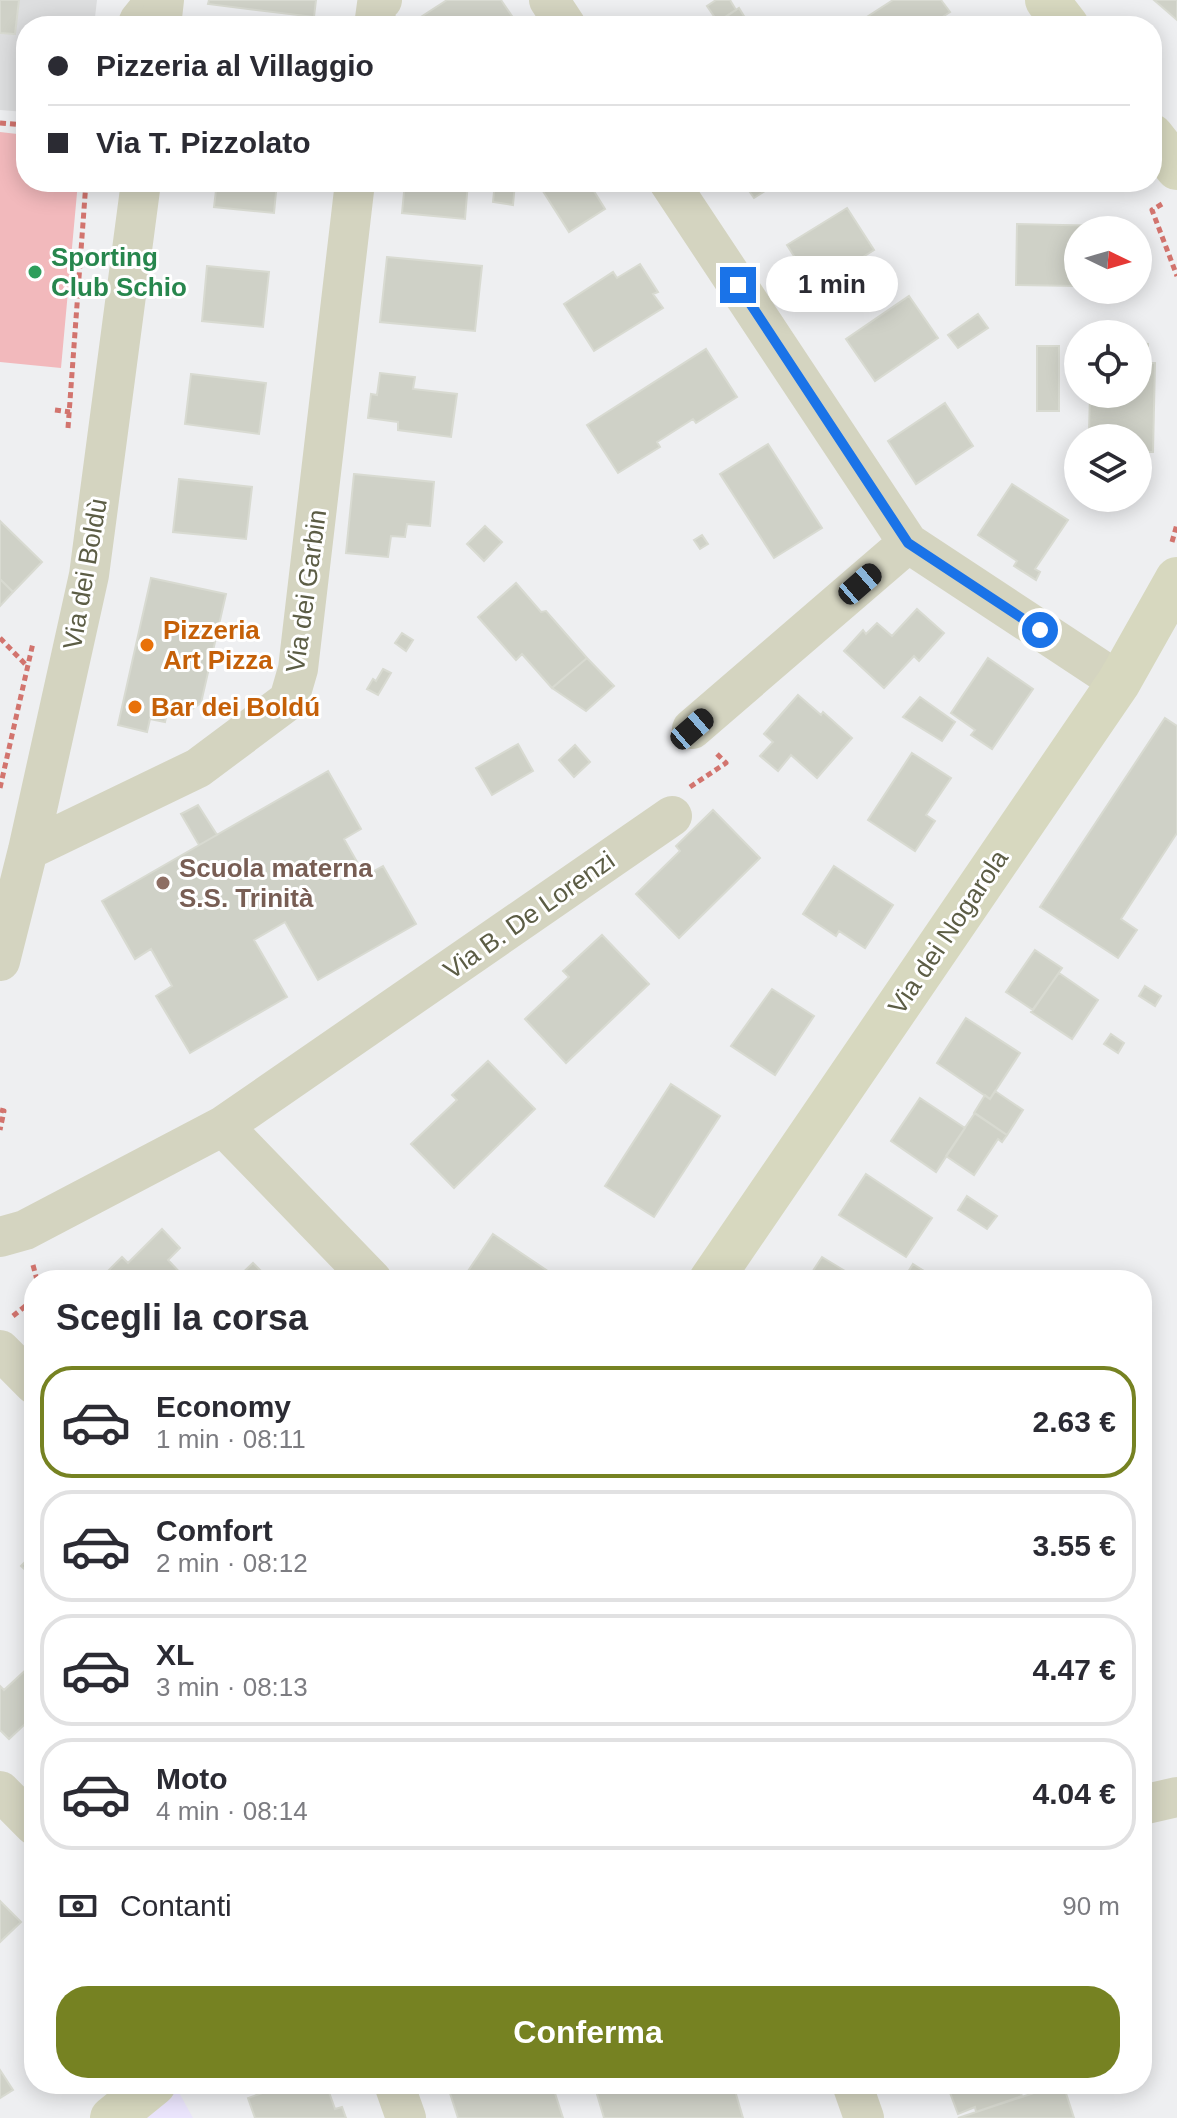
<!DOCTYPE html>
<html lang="it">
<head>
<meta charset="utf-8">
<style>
  :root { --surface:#fff; --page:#f7f7f7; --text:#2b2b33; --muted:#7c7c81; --line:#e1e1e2; --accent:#768222 }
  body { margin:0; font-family:Helvetica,sans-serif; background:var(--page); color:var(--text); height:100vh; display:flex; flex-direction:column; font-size:30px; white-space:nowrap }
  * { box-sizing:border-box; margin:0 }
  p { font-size:26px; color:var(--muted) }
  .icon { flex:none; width:44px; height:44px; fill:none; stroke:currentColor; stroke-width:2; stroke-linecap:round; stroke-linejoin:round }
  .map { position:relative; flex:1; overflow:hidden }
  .side { position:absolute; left:24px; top:1270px; width:1128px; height:824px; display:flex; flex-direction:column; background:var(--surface); border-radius:32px; box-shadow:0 4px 20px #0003 }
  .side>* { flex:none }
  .banner { position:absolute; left:16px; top:16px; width:1146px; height:176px; border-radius:32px; box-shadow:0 4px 20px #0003; display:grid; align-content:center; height:176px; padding:0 32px; background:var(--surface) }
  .needle { width:52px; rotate:95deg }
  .controls { position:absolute; left:1064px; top:216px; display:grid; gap:16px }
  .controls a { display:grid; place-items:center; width:88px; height:88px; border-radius:50%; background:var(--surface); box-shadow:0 4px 20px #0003; font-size:40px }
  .end { position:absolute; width:36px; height:36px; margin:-18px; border:10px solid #1a73e8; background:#fff; box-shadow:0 0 0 4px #fff }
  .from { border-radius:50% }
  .bubble { position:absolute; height:56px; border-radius:28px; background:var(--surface); box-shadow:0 4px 20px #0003; font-size:26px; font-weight:800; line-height:56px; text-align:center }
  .car { position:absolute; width:24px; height:48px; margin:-24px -12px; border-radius:10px; box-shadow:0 0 6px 2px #0007; background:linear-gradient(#222 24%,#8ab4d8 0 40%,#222 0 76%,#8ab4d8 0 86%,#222 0) }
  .banner b { display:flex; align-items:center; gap:28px; height:76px; font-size:30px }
  .banner b+b { border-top:2px solid var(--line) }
  .banner i { width:20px; height:20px; background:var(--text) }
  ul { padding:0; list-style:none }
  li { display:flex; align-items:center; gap:24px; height:112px; margin:0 16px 12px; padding:0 16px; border:4px solid var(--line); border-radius:32px }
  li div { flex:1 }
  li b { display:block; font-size:30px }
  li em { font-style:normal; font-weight:800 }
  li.on { border-color:var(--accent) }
  li>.icon { width:72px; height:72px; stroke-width:1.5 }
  h2 { padding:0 32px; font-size:36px; line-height:96px }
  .pay { display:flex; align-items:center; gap:20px; height:88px; padding:0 32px; font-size:30px }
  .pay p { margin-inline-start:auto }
  .cta { display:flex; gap:16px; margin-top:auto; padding:16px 32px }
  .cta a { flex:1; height:92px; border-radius:32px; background:var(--accent); color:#fff; font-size:32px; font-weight:800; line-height:92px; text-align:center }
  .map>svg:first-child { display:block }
  .commercial { fill:#ebe5fd }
  .education { fill:#dddedf }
  .pitch { fill:#f2b9bc }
  .building { fill:#cfd1c7; stroke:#d8dad1; stroke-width:2 }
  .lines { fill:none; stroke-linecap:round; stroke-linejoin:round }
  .path { stroke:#d2746e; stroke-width:5; stroke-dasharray:6 4; stroke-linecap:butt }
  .lane { stroke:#d4d4c0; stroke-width:20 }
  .street { stroke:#d4d4c0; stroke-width:40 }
  .secondary { stroke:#d7d8bf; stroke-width:44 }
  .route { stroke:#1a73e8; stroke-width:10 }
  .leisure-dot { fill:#2e9e5b; stroke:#fff; stroke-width:3 }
  .food-dot { fill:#e8710a; stroke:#fff; stroke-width:3 }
  .education-dot { fill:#8d6e63; stroke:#fff; stroke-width:3 }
  .labels { text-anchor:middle; stroke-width:6; stroke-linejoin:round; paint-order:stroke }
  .leisure-label { font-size:26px; font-weight:bold; fill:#27864d; stroke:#fff; text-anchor:start }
  .street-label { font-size:26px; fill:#5c5d45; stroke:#fff }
  .food-label { font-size:26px; font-weight:bold; fill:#c56008; stroke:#fff; text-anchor:start }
  .education-label { font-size:26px; font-weight:bold; fill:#785e54; stroke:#fff; text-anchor:start }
</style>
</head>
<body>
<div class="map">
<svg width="1177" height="2118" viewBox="0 0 1177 2118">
  <rect width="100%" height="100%" fill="#eeeff1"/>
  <path class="commercial" d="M177,2089L193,2118H137Z"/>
  <path class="education" d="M0,0H97L94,26H26V112L0,110Z"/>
  <path class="pitch" d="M0,132L26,135V182H78L61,368L0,362Z"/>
  <path class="building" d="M0,0H19L15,34L0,33Z
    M209,0H316L314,17L208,4Z
    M447,0H501L516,22L510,26H407Z
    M716,0H730L736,10L718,22L707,6Z
    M893,0H941L950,12L944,16L951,26H853Z
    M1154,0H1177V20Z
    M739,8L747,21L745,22L747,26H711Z
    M217,182H277L274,213L214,207Z
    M405,182H468L465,219L402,213Z
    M495,182L515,183L513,205L493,202Z
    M550,182H600L592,188L605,209L569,232L541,188Z
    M743,182H779L754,198Z
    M847,208L874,250L814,288L787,245Z
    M1017,224L1108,226V230H1078V286L1016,285Z
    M387,257L482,266L475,331L380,322Z
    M640,264L658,292L653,294L663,308L594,351L564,304L613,272L617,278Z
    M207,266L269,272L263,327L202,321Z
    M909,296L938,338L875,381L846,339Z
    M978,314L988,328L958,348L948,335Z
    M1138,343L1148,344V363H1155L1153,452H1146V471L1138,470V438H1094V432H1089L1090,394H1138Z
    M1037,346H1059V411H1037Z
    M706,349L737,397L696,423L693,419L657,442L660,447L618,473L587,425Z
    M380,373L415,377L413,389L457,394L451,437L398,430V422L368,418L371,394L377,395Z
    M191,374L266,383L259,434L185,424Z
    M945,403L973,446L916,484L888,441Z
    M768,444L822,528L774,558L720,474Z
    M354,474L434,482L430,526L407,524L405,537L391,536L388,557L346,553Z
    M179,479L252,487L246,539L173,532Z
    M1012,484L1068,520L1035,569L1040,572L1036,580L1014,566L1017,561L978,535Z
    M0,521L42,562L13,592L0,579Z
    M485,526L502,542L484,561L467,544Z
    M702,535L708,544L700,549L694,540Z
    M151,578L226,594L201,703L181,717L167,713L165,722L150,719L147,732L118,725Z
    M0,579L13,592L0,606Z
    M516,583L541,612L546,611L587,658L552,688L522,654L516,660L478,617Z
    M917,609L944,633L919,661L914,656L884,688L844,651L863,630L866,634L877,623L892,636Z
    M402,633L413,640L406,651L395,643Z
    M587,658L614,686L586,711L552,688Z
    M988,658L1033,689L992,749L971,735L975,730L951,713Z
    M383,669L391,673L378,695L367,689L373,679L376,681Z
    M798,695L821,715L823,712L852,738L817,778L791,755L778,771L760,756L773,742L764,734Z
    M920,697L955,722L942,741L903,717Z
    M1165,718L1177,726V833L1121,919L1137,930L1118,958L1040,907Z
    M518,744L533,771L492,795L476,768Z
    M575,745L590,762L574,777L559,760Z
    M912,753L951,778L926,815L935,821L915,851L868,820Z
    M328,771L361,829L344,839L365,876L383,866L416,924L318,980L285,922L254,940L287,997L190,1053L156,996L172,986L151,949L135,959L102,901Z
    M198,805L217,835L199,845L181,814Z
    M713,810L760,858L679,938L636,894L680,851L676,846Z
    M834,866L893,905L865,948L839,931L836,936L803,914Z
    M602,935L649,984L566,1063L525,1019L569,977L563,971Z
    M1035,950L1062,968L1033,1010L1006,992Z
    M1059,973L1098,1000L1072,1039L1031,1012Z
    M1145,986L1161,996L1155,1006L1139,996Z
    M772,989L814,1016L775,1075L731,1046Z
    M966,1018L1020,1053L990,1099L937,1063Z
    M1111,1034L1124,1043L1118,1053L1104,1044Z
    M488,1061L535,1109L454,1188L411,1144L457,1100L452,1095Z
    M671,1084L720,1116L654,1217L605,1186Z
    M995,1091L1023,1110L1007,1135L974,1113L985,1095L990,1099Z
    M920,1098L965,1128L936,1172L891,1141Z
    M975,1113L1007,1135L1002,1142L998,1139L974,1175L946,1156Z
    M866,1174L932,1218L906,1257L839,1215Z
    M967,1196L997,1216L987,1229L958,1210Z
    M162,1229L180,1248L168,1260L187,1280H110L105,1274L122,1257L128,1263Z
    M493,1234L561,1280H462Z
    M822,1257L845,1271L841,1278L845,1280H807Z
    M253,1263L270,1280H235Z
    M913,1264L935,1278L933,1280H903Z
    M34,1553V1578L21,1566Z
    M29,1667L34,1673V1727L30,1731L25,1724L9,1739L0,1730V1686L4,1690Z
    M0,1901L21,1922L0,1942Z
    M0,2070L13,2090L0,2098Z
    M288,2084H326L335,2109L342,2107L346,2118H255L248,2098Z
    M447,2084H552L563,2118H458Z
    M594,2084H733L743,2118H604Z
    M967,2084H1017L1022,2096L976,2112L975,2107L958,2114L949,2090Z
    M1063,2084L1074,2118H958L1061,2084Z"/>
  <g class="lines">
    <path class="path" d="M0,123L26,125
      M1162,204L1152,210L1177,276
      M55,410L70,412
      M68,428L86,182
      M1172,542L1177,524
      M0,638L27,666
      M690,787L726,763L715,752
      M0,788L33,643
      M0,1110L4,1111L0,1130
      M33,1265L37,1280
      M13,1316L34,1299"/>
    <path class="lane" d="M126,26L131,15L143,0"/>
    <path class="street" d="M549,0L566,26
      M161,26L164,0
      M374,26L377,4L382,0
      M669,182L908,543L1119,682
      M692,729L908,543
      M28,850L198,768L289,700L298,669L355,182
      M0,961L28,850L89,575L141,182
      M223,1126L372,1280
      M0,1237L25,1230L223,1126L672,816
      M0,1350L34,1384
      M0,1791L34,1825
      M1142,1805L1177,1797
      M394,2084L406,2118
      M852,2084L864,2118"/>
    <path class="secondary" d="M1047,0L1067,26
      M1152,136L1177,168
      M711,1280L1119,682L1177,579
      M112,2118L154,2084"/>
  </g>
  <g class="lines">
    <path class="route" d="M738,285L908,543L1040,630"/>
  </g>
  <circle class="leisure-dot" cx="35" cy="272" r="8"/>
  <g class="food-dot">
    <circle cx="147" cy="645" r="8"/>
    <circle cx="135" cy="707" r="8"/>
  </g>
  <circle class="education-dot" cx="163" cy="883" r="8"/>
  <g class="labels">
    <g class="leisure-label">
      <text x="51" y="266">Sporting<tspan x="51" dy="30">Club Schio</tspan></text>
    </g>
    <g class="street-label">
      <text transform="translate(85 574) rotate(-80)" y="9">Via dei Boldù</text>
      <text transform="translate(306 591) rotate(-82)" y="9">Via dei Garbin</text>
      <text transform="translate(529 915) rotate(-35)" y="9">Via B. De Lorenzi</text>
      <text transform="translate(948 932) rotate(-56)" y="9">Via dei Nogarola</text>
    </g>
    <g class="food-label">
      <text x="163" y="639">Pizzeria<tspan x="163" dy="30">Art Pizza</tspan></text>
      <text x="151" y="716">Bar dei Boldú</text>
    </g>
    <g class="education-label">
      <text x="179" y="877">Scuola materna<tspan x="179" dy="30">S.S. Trinità</tspan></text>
    </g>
  </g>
</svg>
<div class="controls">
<a><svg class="needle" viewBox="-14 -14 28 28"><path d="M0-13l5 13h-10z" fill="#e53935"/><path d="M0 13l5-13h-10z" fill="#7c7c81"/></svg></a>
<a><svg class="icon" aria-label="locate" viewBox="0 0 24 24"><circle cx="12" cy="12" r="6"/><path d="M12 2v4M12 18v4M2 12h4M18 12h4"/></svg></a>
<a><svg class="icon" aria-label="layers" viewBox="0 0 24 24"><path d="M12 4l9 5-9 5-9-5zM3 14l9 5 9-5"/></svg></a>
</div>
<i class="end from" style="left:1040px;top:630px"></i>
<i class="end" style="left:738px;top:285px"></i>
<div class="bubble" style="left:766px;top:256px;width:132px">1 min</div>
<i class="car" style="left:860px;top:584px;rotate:49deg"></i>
<i class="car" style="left:692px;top:729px;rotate:49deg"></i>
<div class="banner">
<b><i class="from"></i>Pizzeria al Villaggio</b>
<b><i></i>Via T. Pizzolato</b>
</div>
<section class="side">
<h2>Scegli la corsa</h2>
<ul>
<li class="on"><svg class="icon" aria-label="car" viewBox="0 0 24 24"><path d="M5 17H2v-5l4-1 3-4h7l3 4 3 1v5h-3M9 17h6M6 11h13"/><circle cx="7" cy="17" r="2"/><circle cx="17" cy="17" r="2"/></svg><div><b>Economy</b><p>1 min · 08:11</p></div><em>2.63 €</em></li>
<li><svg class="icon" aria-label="car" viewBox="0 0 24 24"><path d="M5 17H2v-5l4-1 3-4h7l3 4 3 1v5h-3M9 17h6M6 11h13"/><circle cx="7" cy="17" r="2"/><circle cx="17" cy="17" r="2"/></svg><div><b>Comfort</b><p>2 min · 08:12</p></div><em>3.55 €</em></li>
<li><svg class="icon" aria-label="car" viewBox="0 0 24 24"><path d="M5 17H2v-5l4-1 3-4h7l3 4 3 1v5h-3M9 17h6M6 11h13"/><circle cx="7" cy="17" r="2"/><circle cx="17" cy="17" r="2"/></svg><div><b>XL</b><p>3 min · 08:13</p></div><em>4.47 €</em></li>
<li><svg class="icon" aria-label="car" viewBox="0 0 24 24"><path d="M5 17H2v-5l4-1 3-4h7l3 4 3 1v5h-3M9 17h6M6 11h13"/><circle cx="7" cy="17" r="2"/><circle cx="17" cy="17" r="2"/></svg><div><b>Moto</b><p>4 min · 08:14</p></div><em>4.04 €</em></li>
</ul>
<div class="pay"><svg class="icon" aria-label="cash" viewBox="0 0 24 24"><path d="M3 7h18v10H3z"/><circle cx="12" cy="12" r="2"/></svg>Contanti<p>90 m</p></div>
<div class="cta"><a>Conferma</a></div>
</section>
</div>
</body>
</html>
